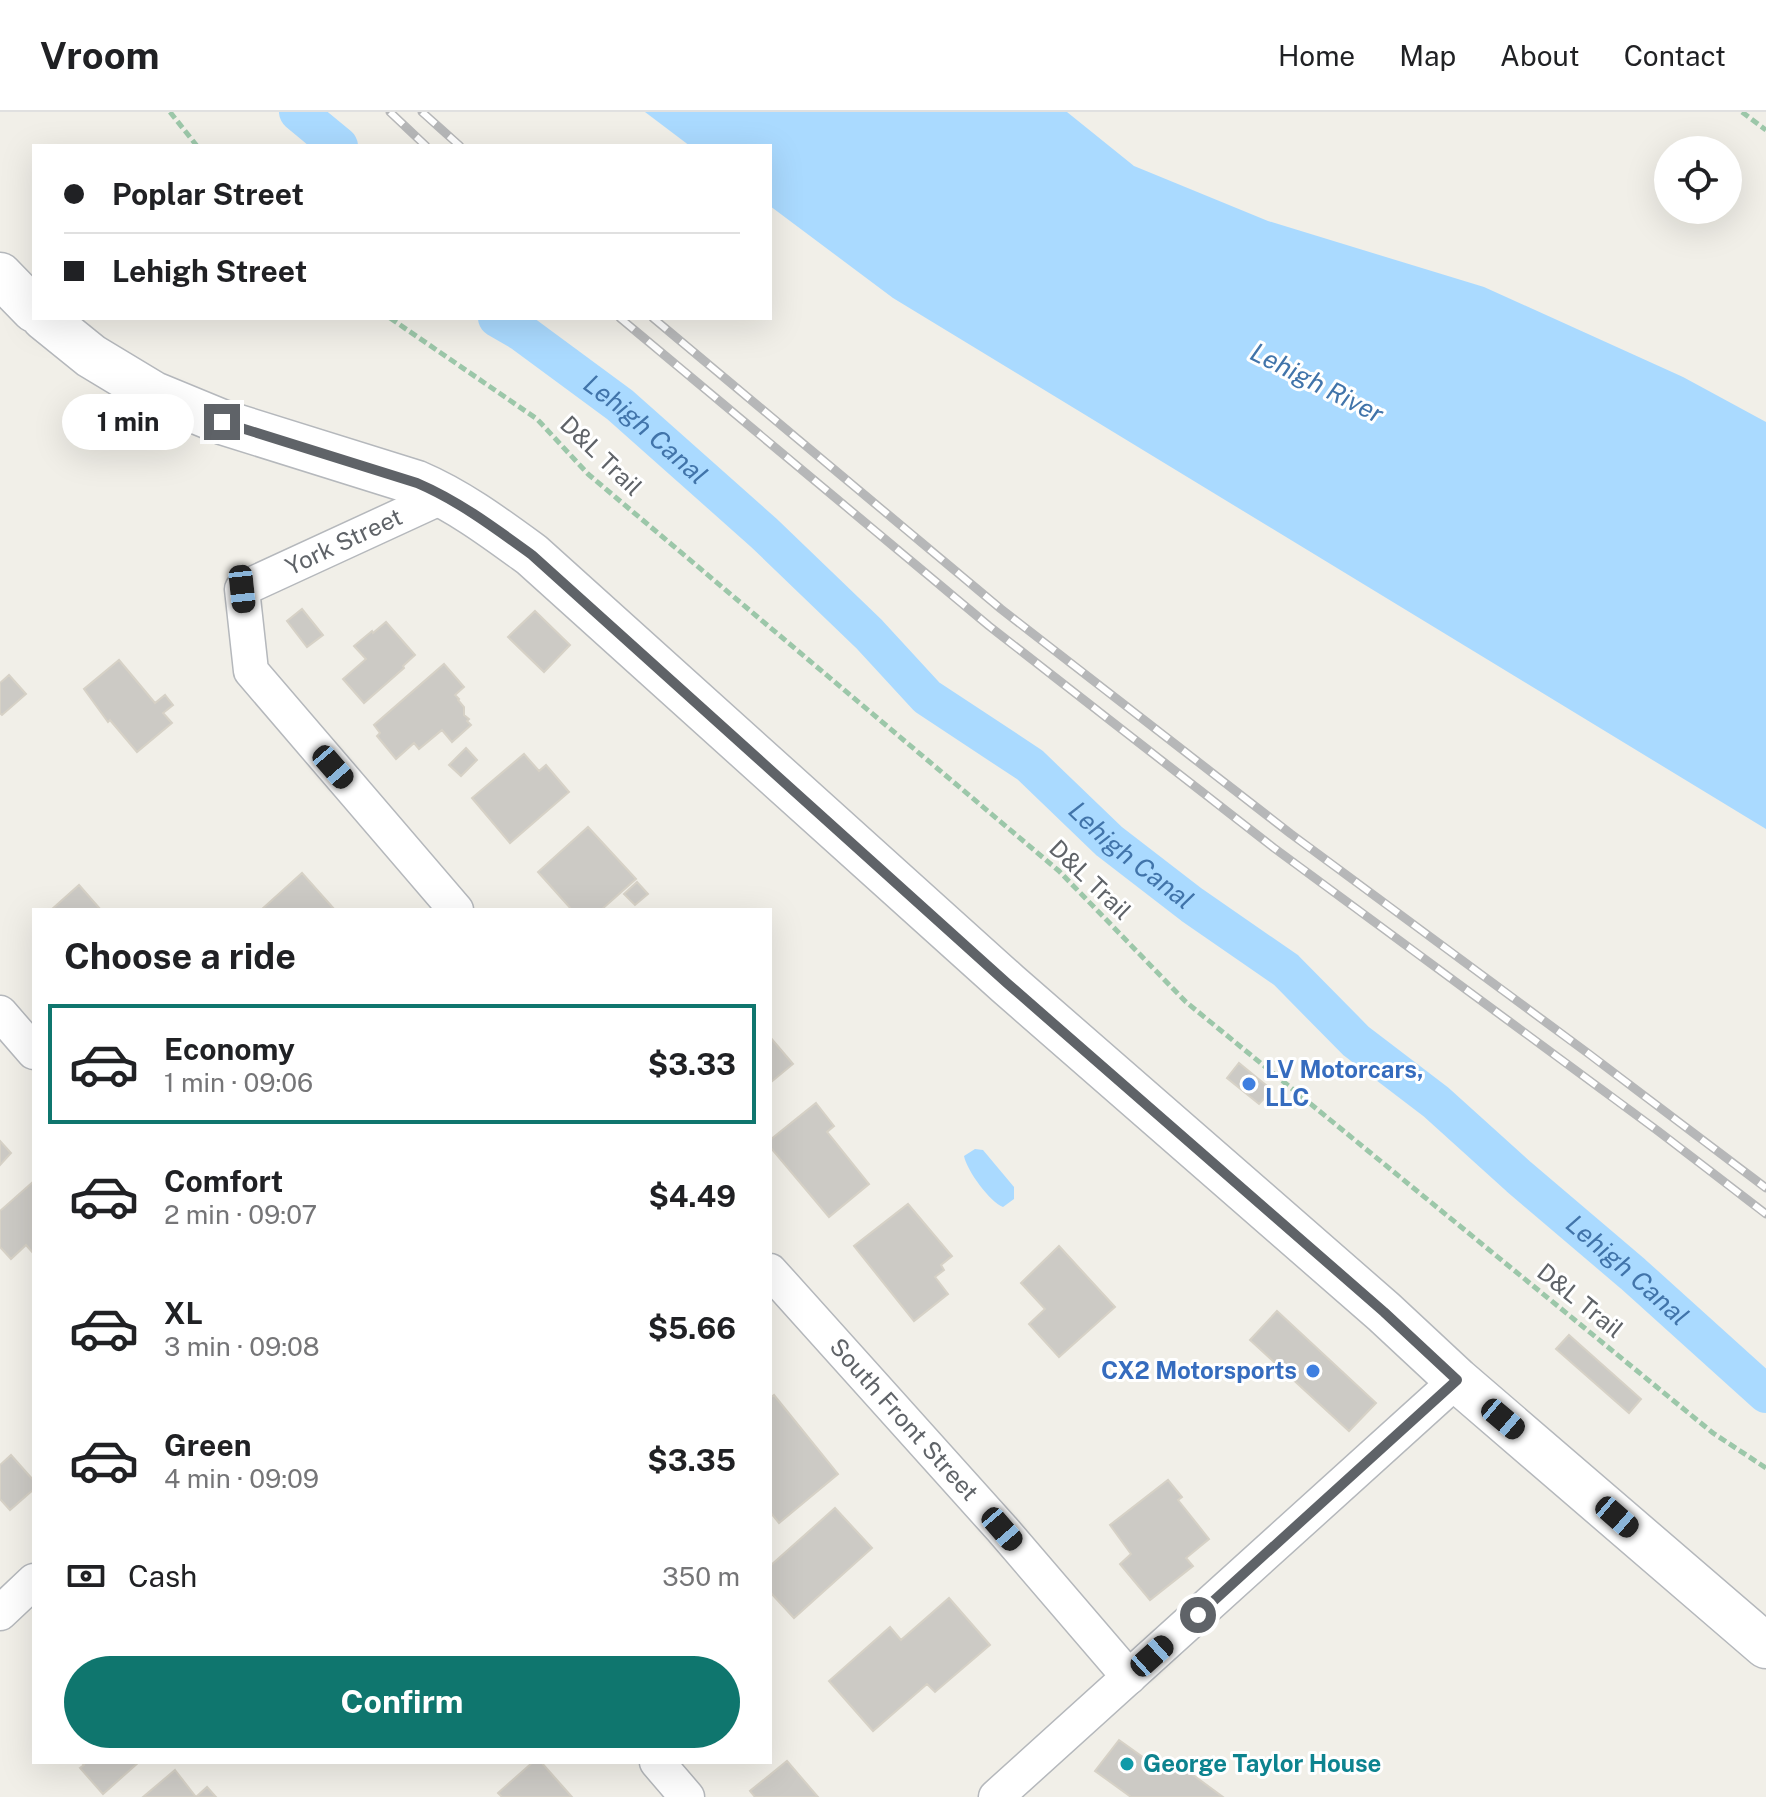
<!DOCTYPE html>
<html lang="en">
<head>
<meta charset="utf-8">
<style>
  :root { --surface:#fff; --page:#f2f2f2; --text:#202124; --muted:#757577; --line:#e0e0e0; --accent:#0f766e }
  body { margin:0; font-family:"Public Sans",sans-serif; background:var(--page); color:var(--text); height:100vh; display:flex; flex-direction:column; font-size:30px; white-space:nowrap }
  * { box-sizing:border-box; margin:0 }
  p { font-size:26px; color:var(--muted) }
  .icon { flex:none; width:44px; height:44px; fill:none; stroke:currentColor; stroke-width:2; stroke-linecap:round; stroke-linejoin:round }
  .map { position:relative; flex:1; overflow:hidden }
  .drawer { position:absolute; left:32px; top:796px; width:740px; height:856px; display:flex; flex-direction:column; background:var(--surface); border-radius:0px; box-shadow:0 8px 32px #0002 }
  .drawer>* { flex:none }
  .banner { position:absolute; left:32px; top:32px; width:740px; height:176px; border-radius:0px; box-shadow:0 8px 32px #0002; display:grid; align-content:center; height:176px; padding:0 32px; background:var(--surface) }
  .fabs { position:absolute; left:1654px; top:24px; display:grid; gap:16px }
  .fabs a { display:grid; place-items:center; width:88px; height:88px; border-radius:50%; background:var(--surface); box-shadow:0 8px 32px #0002; font-size:40px }
  .end { position:absolute; width:36px; height:36px; margin:-18px; border:10px solid #5f6368; background:#fff; box-shadow:0 0 0 4px #fff }
  .from { border-radius:50% }
  .bubble { position:absolute; height:56px; border-radius:28px; background:var(--surface); box-shadow:0 8px 32px #0002; font-size:26px; font-weight:700; line-height:56px; text-align:center }
  .car { position:absolute; width:24px; height:48px; margin:-24px -12px; border-radius:10px; box-shadow:0 0 6px 2px #0007; background:linear-gradient(#222 24%,#8ab4d8 0 40%,#222 0 76%,#8ab4d8 0 86%,#222 0) }
  .banner b { display:flex; align-items:center; gap:28px; height:76px; font-size:30px }
  .banner b+b { border-top:2px solid var(--line) }
  .banner i { width:20px; height:20px; background:var(--text) }
  ul { padding:0; list-style:none }
  li { display:flex; align-items:center; gap:24px; height:120px; margin:0 16px 12px; padding:0 16px; border:4px solid transparent; border-radius:0px }
  li div { flex:1 }
  li b { display:block; font-size:30px }
  li em { font-style:normal; font-weight:700 }
  li.selected { border-color:var(--accent) }
  li>.icon { width:72px; height:72px; stroke-width:1.5 }
  h2 { padding:0 32px; font-size:36px; line-height:96px }
  .pay { display:flex; align-items:center; gap:20px; height:88px; padding:0 32px; font-size:30px }
  .pay p { margin-inline-start:auto }
  .button { display:flex; gap:16px; margin-top:auto; padding:16px 32px }
  .button a { flex:1; height:92px; border-radius:48px; background:var(--accent); color:#fff; font-size:32px; font-weight:700; line-height:92px; text-align:center }
  header { display:flex; align-items:center; gap:48px; box-sizing:border-box; height:112px; padding:0 40px; background:var(--surface); border-bottom:2px solid var(--line) }
  header strong { font-size:38px }
  nav { display:flex; gap:44px; margin-inline-start:auto; font-size:28px }
  .map>svg:first-child { display:block }
  .water { fill:#aadaff }
  .lines { fill:none; stroke-linecap:round; stroke-linejoin:round }
  .canal { stroke:#aadaff; stroke-width:38 }
  .building { fill:#cccac5; stroke:#d6d1c6; stroke-width:2 }
  .minor-casing { stroke:#b5b8bc; stroke-width:37 }
  .tertiary-casing { stroke:#b5b8bc; stroke-width:47 }
  .path { stroke:#9cc7a9; stroke-width:5; stroke-dasharray:8 4; stroke-linecap:butt }
  .minor { stroke:#fff; stroke-width:34 }
  .tertiary { stroke:#fff; stroke-width:44 }
  .rail-casing { stroke:#b6b7b8; stroke-width:9 }
  .rail { stroke:#fff; stroke-width:6; stroke-dasharray:18; stroke-linecap:butt }
  .route { stroke:#5f6368; stroke-width:10 }
  .shop-dot { fill:#3f7fe0; stroke:#fff; stroke-width:3 }
  .culture-dot { fill:#0f9aa8; stroke:#fff; stroke-width:3 }
  .labels { text-anchor:middle; stroke-width:6; stroke-linejoin:round; paint-order:stroke }
  .street-label { font-size:24px; fill:#5f6368; stroke:#fff }
  .shop-label { font-size:24px; font-weight:bold; fill:#366cbe; stroke:#fff; text-anchor:start }
  .culture-label { font-size:24px; font-weight:bold; fill:#0d838f; stroke:#fff; text-anchor:start }
  .water-label { font-size:26px; font-style:italic; fill:#4174aa; stroke:#fff }
</style>
</head>
<body>
<header>
<strong>Vroom</strong>
<nav><a>Home</a><a>Map</a><a>About</a><a>Contact</a></nav>
</header>
<div class="map">
<svg width="1766" height="1685" viewBox="0 0 1766 1685">
  <rect width="100%" height="100%" fill="#f1efe8"/>
  <path class="water" d="M645,0H1067L1134,54L1268,109L1484,175L1683,265L1766,310V717L893,186L770,94V34H690Z
    M975,1037L983,1038L1014,1075V1087L1003,1095C990,1090 967,1059 964,1044Z"/>
  <g class="lines">
    <g class="canal">
      <path d="M298,0L339,34"/>
      <path id="s1" d="M497,206L521,220L620,293L764,421L869,522L927,585L1030,653L1109,729L1192,793L1286,858L1356,929L1436,990L1519,1065L1633,1162L1766,1282"/>
    </g>
  </g>
  <path class="building" d="M302,497L323,523L307,535L287,509Z
    M535,499L570,533L544,560L508,525Z
    M386,510L415,543L403,554L404,556L364,591L343,567L366,547L354,534L372,519L373,521Z
    M119,548L155,591L165,583L173,593L163,601L172,611L137,640L110,608L108,610L84,577Z
    M444,552L464,575L455,583L459,587L458,588L464,595V603L469,607L467,609L471,613L452,630L442,618L419,637L414,631L396,647L377,624L380,621L374,613Z
    M9,563L26,582L2,603L0,601V571Z
    M466,636L477,648L461,664L449,653Z
    M524,642L539,659L546,653L569,680L510,731L472,686Z
    M588,715L636,767L601,798H572L538,760Z
    M302,761L335,798H261Z
    M637,770L648,782L635,793L624,782Z
    M79,773L101,798H51Z
    M770,925L793,952L770,971Z
    M1239,951L1272,978L1259,992L1227,966Z
    M816,991L834,1014L827,1020L869,1072L829,1105L770,1035V1028Z
    M0,1029L11,1041L0,1053Z
    M34,1069V1142L26,1133L11,1147L0,1135V1099Z
    M908,1092L952,1144L941,1153L944,1158L935,1165L948,1182L914,1209L854,1134Z
    M1059,1134L1115,1195L1059,1245L1029,1212L1045,1197L1021,1171Z
    M1277,1199L1376,1291L1349,1319L1250,1228Z
    M1569,1223L1641,1287L1629,1301L1556,1237Z
    M774,1283L838,1362L779,1411L770,1400V1286Z
    M11,1343L34,1369V1377L10,1398L0,1387V1353Z
    M1168,1368L1182,1385L1178,1388L1209,1427L1186,1446L1193,1454L1150,1488L1120,1452L1131,1442L1110,1413Z
    M835,1396L872,1436L794,1506L770,1480V1454Z
    M949,1486L990,1533L935,1580L927,1572L873,1619L829,1569L890,1515L901,1528Z
    M1119,1628L1161,1658L1170,1646L1223,1685H1131L1095,1659Z
    M787,1649L818,1685H755L750,1679Z
    M81,1650H139L103,1682L80,1656L84,1653Z
    M533,1650H541L572,1685H502L498,1681Z
    M175,1658L196,1685L207,1675L216,1685H143Z"/>
  <g class="lines">
    <g class="minor-casing">
      <g id="minor">
        <path d="M446,383L242,477L251,559L456,798"/>
        <path d="M0,901L34,940"/>
        <path id="s2" d="M770,1159L1002,1417L1129,1565"/>
        <path d="M0,1501L34,1469"/>
        <path d="M657,1650L687,1685"/>
        <path d="M996,1685L1457,1268"/>
      </g>
    </g>
    <g class="tertiary-casing">
      <path id="tertiary" d="M0,163L34,198
        M44,206L91,244L154,282L222,310L417,371C459,389 495,416 532,443L1008,872L1384,1200L1457,1268L1766,1534"/>
    </g>
    <path class="path" d="M170,0L197,34
      M1742,0L1766,18
      M390,206L537,307L588,362L1059,759L1186,890L1713,1321L1766,1356"/>
    <use href="#minor" class="minor"/>
    <use href="#tertiary" class="tertiary"/>
    <g class="rail-casing">
      <path id="rail" d="M390,0L426,34
        M422,0L460,34
        M620,206L989,514L1274,736L1658,1019L1766,1102
        M653,206L1001,497L1291,722L1589,942L1766,1076"/>
    </g>
    <use href="#rail" class="rail"/>
  </g>
  <g class="lines">
    <path class="route" d="M222,310L417,371C459,389 495,416 532,443L1008,872L1384,1200L1457,1268L1198,1503"/>
  </g>
  <g class="shop-dot">
    <circle cx="1249" cy="972" r="8"/>
    <circle cx="1313" cy="1259" r="8"/>
  </g>
  <circle class="culture-dot" cx="1127" cy="1652" r="8"/>
  <g class="labels">
    <g class="street-label">
      <text transform="translate(601 344) rotate(44)" y="8">D&amp;L Trail</text>
      <text transform="translate(344 430) rotate(-25)" y="8">York Street</text>
      <text transform="translate(1090 768) rotate(44)" y="8">D&amp;L Trail</text>
      <text transform="translate(1580 1189) rotate(39)" y="8">D&amp;L Trail</text>
      <text dy="8" stroke="none"><textPath href="#s2" startOffset="200">South Front Street</textPath></text>
    </g>
    <g class="shop-label">
      <text x="1265" y="966">LV Motorcars,<tspan x="1265" dy="28">LLC</tspan></text>
      <text x="1297" y="1267" text-anchor="end">CX2 Motorsports</text>
    </g>
    <g class="culture-label">
      <text x="1143" y="1660">George Taylor House</text>
    </g>
    <g class="water-label">
      <text transform="translate(1317 271) rotate(27)" y="9">Lehigh River</text>
      <text dy="9" stroke="none"><textPath href="#s1" startOffset="186">Lehigh Canal</textPath></text>
      <text dy="9" stroke="none"><textPath href="#s1" startOffset="834">Lehigh Canal</textPath></text>
      <text dy="9" stroke="none"><textPath href="#s1" startOffset="1482">Lehigh Canal</textPath></text>
    </g>
  </g>
</svg>
<div class="fabs">
<a><svg class="icon" aria-label="locate" viewBox="0 0 24 24"><circle cx="12" cy="12" r="6"/><path d="M12 2v4M12 18v4M2 12h4M18 12h4"/></svg></a>
</div>
<i class="end from" style="left:1198px;top:1503px"></i>
<i class="end" style="left:222px;top:310px"></i>
<div class="bubble" style="left:62px;top:282px;width:132px">1 min</div>
<i class="car" style="left:242px;top:477px;rotate:174deg"></i>
<i class="car" style="left:333px;top:655px;rotate:139deg"></i>
<i class="car" style="left:1503px;top:1307px;rotate:130deg"></i>
<i class="car" style="left:1617px;top:1405px;rotate:131deg"></i>
<i class="car" style="left:1002px;top:1417px;rotate:139deg"></i>
<i class="car" style="left:1152px;top:1544px;rotate:48deg"></i>
<div class="banner">
<b><i class="from"></i>Poplar Street</b>
<b><i></i>Lehigh Street</b>
</div>
<section class="drawer">
<h2>Choose a ride</h2>
<ul>
<li class="selected"><svg class="icon" aria-label="car" viewBox="0 0 24 24"><path d="M5 17H2v-5l4-1 3-4h7l3 4 3 1v5h-3M9 17h6M6 11h13"/><circle cx="7" cy="17" r="2"/><circle cx="17" cy="17" r="2"/></svg><div><b>Economy</b><p>1 min · 09:06</p></div><em>$3.33</em></li>
<li><svg class="icon" aria-label="car" viewBox="0 0 24 24"><path d="M5 17H2v-5l4-1 3-4h7l3 4 3 1v5h-3M9 17h6M6 11h13"/><circle cx="7" cy="17" r="2"/><circle cx="17" cy="17" r="2"/></svg><div><b>Comfort</b><p>2 min · 09:07</p></div><em>$4.49</em></li>
<li><svg class="icon" aria-label="car" viewBox="0 0 24 24"><path d="M5 17H2v-5l4-1 3-4h7l3 4 3 1v5h-3M9 17h6M6 11h13"/><circle cx="7" cy="17" r="2"/><circle cx="17" cy="17" r="2"/></svg><div><b>XL</b><p>3 min · 09:08</p></div><em>$5.66</em></li>
<li><svg class="icon" aria-label="car" viewBox="0 0 24 24"><path d="M5 17H2v-5l4-1 3-4h7l3 4 3 1v5h-3M9 17h6M6 11h13"/><circle cx="7" cy="17" r="2"/><circle cx="17" cy="17" r="2"/></svg><div><b>Green</b><p>4 min · 09:09</p></div><em>$3.35</em></li>
</ul>
<div class="pay"><svg class="icon" aria-label="cash" viewBox="0 0 24 24"><path d="M3 7h18v10H3z"/><circle cx="12" cy="12" r="2"/></svg>Cash<p>350 m</p></div>
<div class="button"><a>Confirm</a></div>
</section>
</div>
</body>
</html>
